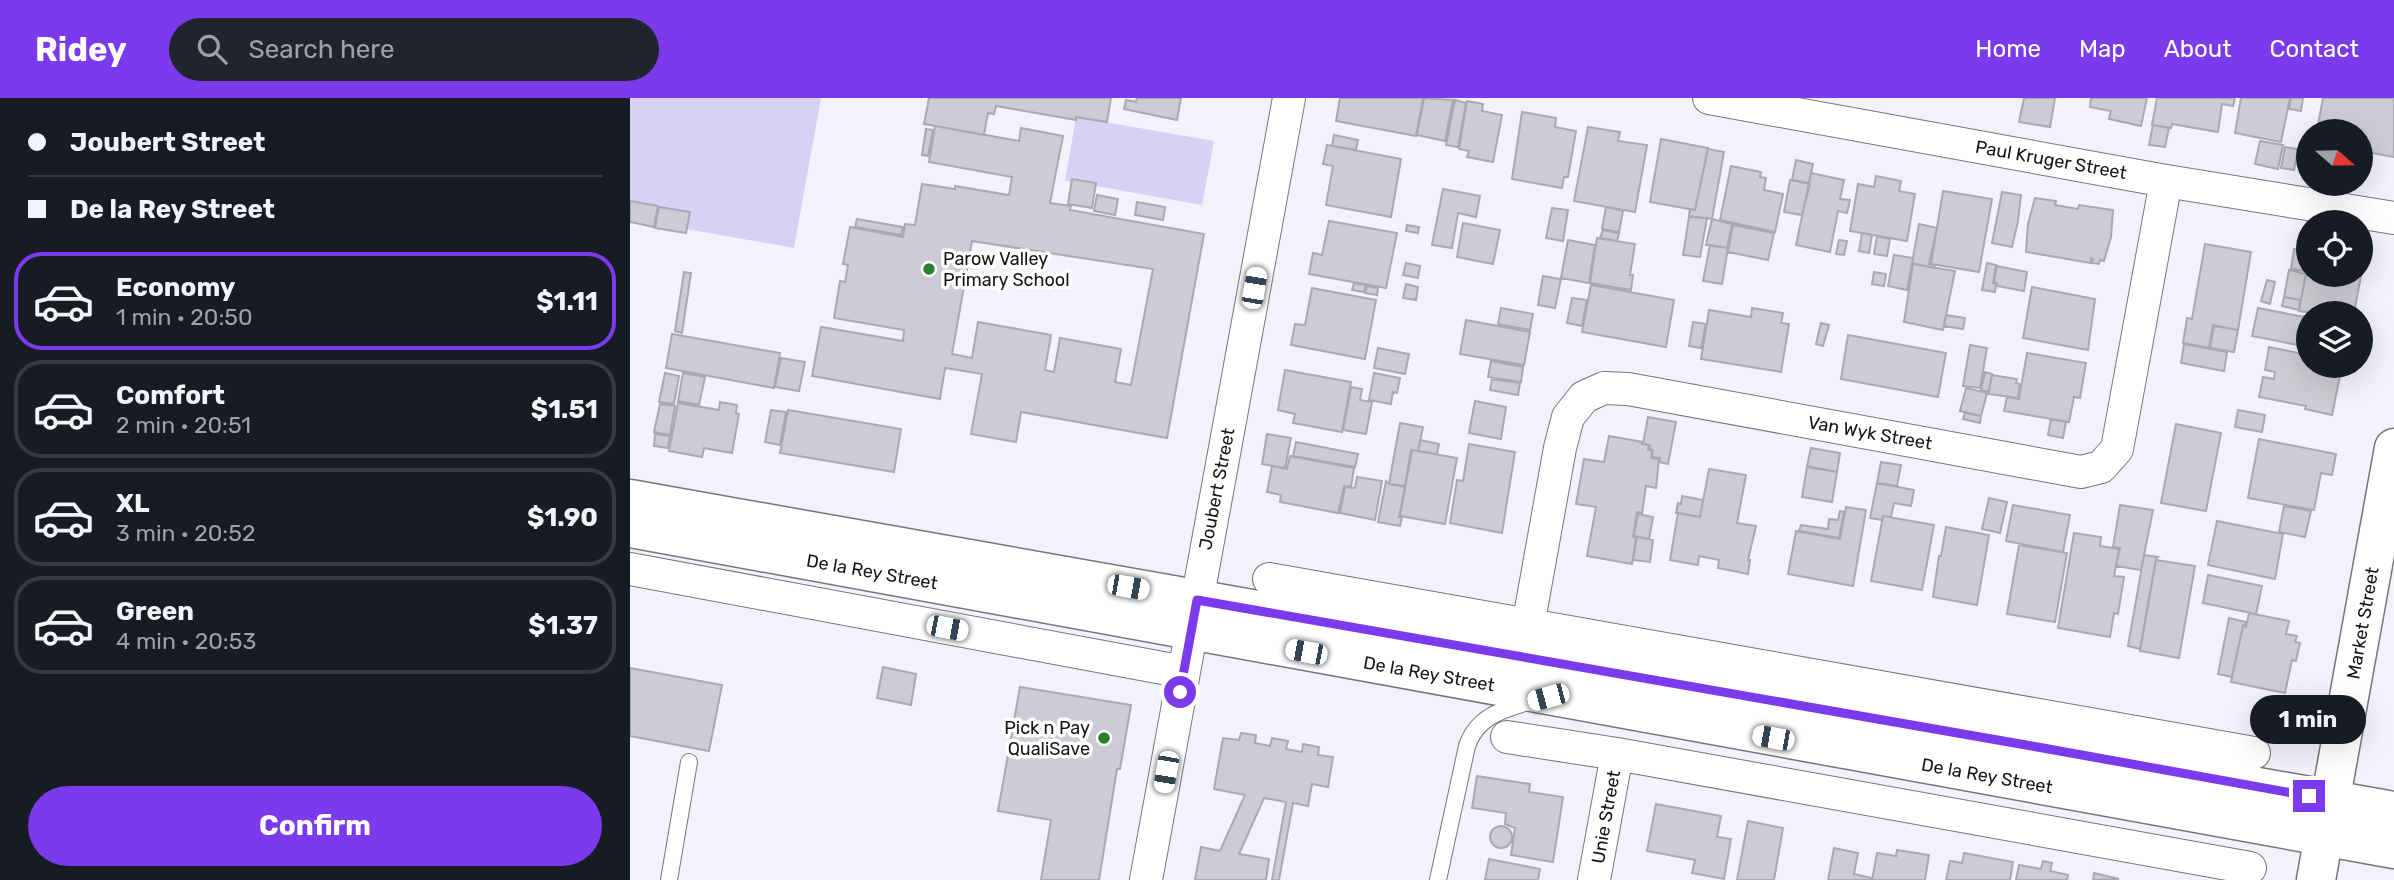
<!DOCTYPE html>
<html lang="en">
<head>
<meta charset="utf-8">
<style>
  :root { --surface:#171b24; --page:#20242c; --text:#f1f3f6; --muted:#9ea1a6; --line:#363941; --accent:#7c3aed }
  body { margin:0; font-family:Rubik,sans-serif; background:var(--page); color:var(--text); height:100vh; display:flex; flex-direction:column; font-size:26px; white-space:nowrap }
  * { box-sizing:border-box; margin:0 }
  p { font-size:23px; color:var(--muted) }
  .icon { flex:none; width:38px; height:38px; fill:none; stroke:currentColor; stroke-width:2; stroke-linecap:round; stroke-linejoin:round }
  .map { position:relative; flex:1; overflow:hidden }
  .drawer { display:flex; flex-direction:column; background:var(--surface); width:630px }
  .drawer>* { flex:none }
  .hud { display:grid; align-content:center; height:154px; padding:0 28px; background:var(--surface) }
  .needle { width:46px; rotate:110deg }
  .tools { position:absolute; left:1666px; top:21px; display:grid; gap:14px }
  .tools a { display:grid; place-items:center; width:77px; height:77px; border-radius:50%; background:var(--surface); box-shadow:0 7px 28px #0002; font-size:35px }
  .end { position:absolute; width:32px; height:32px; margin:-16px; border:9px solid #7c3aed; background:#fff; box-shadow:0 0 0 4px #fff }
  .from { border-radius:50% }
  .bubble { position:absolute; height:49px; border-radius:24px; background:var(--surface); box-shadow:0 7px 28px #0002; font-size:23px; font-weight:700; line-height:49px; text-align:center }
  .car { position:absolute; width:21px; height:42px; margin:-21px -10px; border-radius:9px; box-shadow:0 0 5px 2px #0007; background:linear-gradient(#fff 24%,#345 0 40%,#fff 0 76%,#345 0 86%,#fff 0) }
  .hud b { display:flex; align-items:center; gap:24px; height:66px; font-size:26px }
  .hud b+b { border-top:2px solid var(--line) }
  .hud i { width:18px; height:18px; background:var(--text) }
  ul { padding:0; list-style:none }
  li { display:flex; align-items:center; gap:21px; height:98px; margin:0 14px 10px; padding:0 14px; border:4px solid var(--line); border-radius:28px }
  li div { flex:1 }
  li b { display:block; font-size:26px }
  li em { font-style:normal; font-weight:700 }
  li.active { border-color:var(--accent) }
  li>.icon { width:63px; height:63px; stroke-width:1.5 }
  .primary-button { display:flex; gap:14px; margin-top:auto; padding:14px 28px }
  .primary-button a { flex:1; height:80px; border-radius:42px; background:var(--accent); color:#fff; font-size:28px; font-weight:700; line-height:80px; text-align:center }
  header { display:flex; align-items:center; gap:42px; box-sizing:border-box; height:98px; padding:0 35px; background:var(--accent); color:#fff }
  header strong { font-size:33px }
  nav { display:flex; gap:38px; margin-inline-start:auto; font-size:24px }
  .search { width:490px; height:63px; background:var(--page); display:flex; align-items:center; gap:18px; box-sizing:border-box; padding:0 24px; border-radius:38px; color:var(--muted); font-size:26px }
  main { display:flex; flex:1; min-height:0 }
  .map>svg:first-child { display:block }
  .green { fill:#d8d1f6 }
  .building { fill:#cdccd4; stroke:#aaa9b2; stroke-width:2; fill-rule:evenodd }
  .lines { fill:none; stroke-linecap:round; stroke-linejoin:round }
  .lane-casing { stroke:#76757d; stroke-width:18 }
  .street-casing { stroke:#76757d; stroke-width:34 }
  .secondary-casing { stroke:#76757d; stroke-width:41 }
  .lane { stroke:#fff; stroke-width:16 }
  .street { stroke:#fff; stroke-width:32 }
  .secondary { stroke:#fff; stroke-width:38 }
  .route { stroke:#7c3aed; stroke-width:9 }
  .poi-dot { fill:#297f2c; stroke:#fff; stroke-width:2.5 }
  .labels { text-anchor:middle; stroke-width:7; stroke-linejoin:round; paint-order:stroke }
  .street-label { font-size:18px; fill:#141316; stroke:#fff }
  .poi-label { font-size:18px; fill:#141316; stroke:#fff; text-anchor:start }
</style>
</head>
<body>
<header>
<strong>Ridey</strong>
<div class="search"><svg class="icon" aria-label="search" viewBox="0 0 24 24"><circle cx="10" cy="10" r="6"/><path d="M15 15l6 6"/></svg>Search here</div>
<nav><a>Home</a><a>Map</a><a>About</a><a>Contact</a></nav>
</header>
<main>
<section class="drawer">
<div class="hud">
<b><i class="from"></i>Joubert Street</b>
<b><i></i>De la Rey Street</b>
</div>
<ul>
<li class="active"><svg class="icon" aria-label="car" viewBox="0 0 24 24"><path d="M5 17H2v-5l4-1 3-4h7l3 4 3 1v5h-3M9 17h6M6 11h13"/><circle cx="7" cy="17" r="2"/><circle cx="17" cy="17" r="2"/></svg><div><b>Economy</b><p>1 min · 20:50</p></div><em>$1.11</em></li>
<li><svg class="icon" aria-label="car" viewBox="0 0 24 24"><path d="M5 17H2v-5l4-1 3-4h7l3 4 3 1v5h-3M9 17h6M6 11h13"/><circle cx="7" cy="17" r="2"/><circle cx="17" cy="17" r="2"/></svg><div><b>Comfort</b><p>2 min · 20:51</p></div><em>$1.51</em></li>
<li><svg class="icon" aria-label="car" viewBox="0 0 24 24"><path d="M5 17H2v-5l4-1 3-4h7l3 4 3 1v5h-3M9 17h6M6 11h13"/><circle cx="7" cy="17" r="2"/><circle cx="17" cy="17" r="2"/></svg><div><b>XL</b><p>3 min · 20:52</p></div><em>$1.90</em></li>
<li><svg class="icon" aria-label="car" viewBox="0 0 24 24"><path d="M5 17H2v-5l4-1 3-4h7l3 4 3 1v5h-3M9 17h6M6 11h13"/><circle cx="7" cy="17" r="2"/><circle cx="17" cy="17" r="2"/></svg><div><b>Green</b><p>4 min · 20:53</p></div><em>$1.37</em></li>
</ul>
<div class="primary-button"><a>Confirm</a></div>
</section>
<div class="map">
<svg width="1764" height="782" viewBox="0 0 1764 782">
  <rect width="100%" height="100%" fill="#f3f1fa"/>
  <path class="green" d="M0,0H191L164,150L0,121Z
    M446,19L584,43L572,107L466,88V85L443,81L442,84L435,83Z"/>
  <path class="building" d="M299,0H481L477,24L446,19V22L366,8L364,16L358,15L354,37L294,26Z
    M507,0H551L547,22L494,11L496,2L506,4Z
    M710,0H793L786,38L706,23Z
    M794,0L823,2L815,43L787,37Z
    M1394,0H1425L1420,29L1389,24Z
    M1461,0H1517L1511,28L1479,21L1481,13L1460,9Z
    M1527,0H1605L1603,8L1592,6L1588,34L1542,26L1541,30L1522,27Z
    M1611,0H1660L1651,44L1605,35Z
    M1661,0H1673L1671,13L1659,11Z
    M1693,0H1764V59L1731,53V33H1687Z
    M825,2L836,5L828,49L816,47Z
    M837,3L853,6L852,13L872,17L863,64L837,59L839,53L829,51Z
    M892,14L926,20L925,29L946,33L938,79H934L932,90L882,81Z
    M1523,27L1539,30L1535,49L1519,47Z
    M305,28L389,43L391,30L433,38L420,105L441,108L440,112L574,136L537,340L391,314L386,344L341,336L352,276L315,270L310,301L182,278L191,229L273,243L274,232L204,220L210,183L215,184L218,167L213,166L220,129L273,139L275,126L285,127L292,86L325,91V88L379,97L382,79L299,64ZM342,143L523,171L501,287L485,284L491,251L430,240L424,274L415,272L421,237L348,224L342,260L322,256Z
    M958,29L990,34L988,43L1017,47L1005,114L944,103Z
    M296,31L303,32L298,58L292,57Z
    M704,37L728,42L726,52L702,48Z
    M1031,41L1078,50L1065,112L1020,104Z
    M1630,43L1653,47L1648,71L1625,66Z
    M697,47L771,61L761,119L696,107L703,68L693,66Z
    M1655,49L1668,51L1664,72L1651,70Z
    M1078,51L1094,54L1082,121L1059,118L1060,111L1065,112Z
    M1166,62L1183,66L1179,85L1162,82Z
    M1101,68L1131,74L1130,79L1136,80L1134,92L1153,96L1145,134L1090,122Z
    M1181,75L1214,82L1210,101L1220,102L1217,115L1208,113L1200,154L1166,147Z
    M1246,78L1271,83L1269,93L1285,96L1277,143L1220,133L1228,86L1244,89Z
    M442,81L466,85L462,110L438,106Z
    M1160,82L1180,86L1172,117L1154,114Z
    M813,91L850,98L846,119L828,115L822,150L802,147Z
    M1313,93L1362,101L1349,174L1301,166Z
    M1372,94L1391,97L1388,123L1382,149L1362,145Z
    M467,97L488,101L485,117L464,113Z
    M1405,100L1426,103L1425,107L1448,111L1449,107L1483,112L1481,139L1474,163L1470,162L1469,166L1462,165L1463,161L1461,160V165L1396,154L1398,126Z
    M0,103L28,108L24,129L0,124Z
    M507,104L535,109L533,122L505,117Z
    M29,109L60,114L56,135L25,130Z
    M976,109L993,113L989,134L972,131Z
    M922,110L938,112L933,143L916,140Z
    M1059,119L1077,120L1070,159L1053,157Z
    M227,121L273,129L271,137L225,129Z
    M1082,121L1102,126L1097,150L1076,147Z
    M699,123L767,135L756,190L679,176L683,155L692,157Z
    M833,125L870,132L863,166L827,159Z
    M1289,126L1307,130L1299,166L1305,167L1304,170L1282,165Z
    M777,127L789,129L788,135L776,133Z
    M1103,127L1144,135L1138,162L1098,154Z
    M973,132L989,135L987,143L970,140Z
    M1232,135L1242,137L1239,155L1229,153Z
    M1247,138L1260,141L1257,158L1244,156Z
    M967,140L1005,146L1000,177H1003L1001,192L960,185Z
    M938,142L965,147L959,185L931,180Z
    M1209,142L1217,143L1214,157L1206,156Z
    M1575,146L1621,154L1608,232L1583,227L1579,250L1553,245L1557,220L1562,221Z
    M1080,147L1098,150L1092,186L1073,183Z
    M1664,151L1678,153L1675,173L1661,171Z
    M1264,157L1283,160L1277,192L1258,188Z
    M1731,161L1734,162L1724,215H1681L1669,213L1678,164V177H1731Z
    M776,165L790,168L788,180L773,177Z
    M1357,165L1366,167L1363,185L1366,186L1365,194L1352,192Z
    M1283,166L1325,173L1313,232L1274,224Z
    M1367,168L1397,174L1394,193L1367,188V185L1364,184Z
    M1659,172L1676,176L1671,202L1654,199Z
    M54,174L61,175L52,235L45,233Z
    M1244,174L1256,176L1254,188L1242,186Z
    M913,178L931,181L925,210L908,207Z
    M1637,182L1645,184L1640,206L1631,203Z
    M724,185L736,187L734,194L722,192Z
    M776,186L788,189L786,202L773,200Z
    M961,187L1044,202L1036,249L952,234Z
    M737,188L748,190L747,197L735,195Z
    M1402,189L1465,201L1458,252L1393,240Z
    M682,190L746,202L735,261L661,247L665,226L675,227Z
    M1654,199L1670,202L1669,212L1652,208Z
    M942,200L957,202L952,228L937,225Z
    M871,210L903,216L900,232L868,226Z
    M1122,210L1153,215L1151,225L1159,226L1151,274L1071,261L1079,212L1121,219Z
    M1628,210L1674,219L1668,247L1622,238Z
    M1316,217L1335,220L1333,231L1314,228Z
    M1674,218L1678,219V248L1669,246Z
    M836,222L900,234L894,267L830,256Z
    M1063,224L1076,226L1071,250L1059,248Z
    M1191,225L1199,227L1193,248L1186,246Z
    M1584,228L1608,232L1604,254L1580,250Z
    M42,236L150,255L144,290L36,270Z
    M1218,237L1316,255L1308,299L1211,281Z
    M1554,246L1597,254L1594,273L1551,265Z
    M1340,247L1357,250L1350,290L1333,288Z
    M1639,249L1678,257V268H1712L1702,317L1675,311L1676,308L1629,299L1633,279L1644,281L1645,274L1635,272Z
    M748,250L779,256L775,276L744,270Z
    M1397,255L1456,265L1450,300L1444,299L1439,324L1374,313L1377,299L1389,301Z
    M151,260L175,264L169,293L145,289Z
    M861,263L893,269L891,284L858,279Z
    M655,272L721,284L712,334L663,325L665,316L648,312Z
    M1355,274L1362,276L1359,294L1351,292Z
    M35,275L49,278L44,306L29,304Z
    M53,275L75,279L69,307L48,303Z
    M744,275L770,280L767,295L763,294L761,306L739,302Z
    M1362,277L1387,281L1386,285L1390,286L1388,300L1358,296Z
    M862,281L890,285L888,297L860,292Z
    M721,289L732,291L730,302L742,304L736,336L713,332Z
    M1336,290L1357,295L1351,318L1330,313Z
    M845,303L876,309L871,341L839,335Z
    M90,304L107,307L106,315L109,316L102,355L74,350L72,359L39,353L48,305L89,312Z
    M30,306L45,308L40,337L24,334Z
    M141,312L156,314L150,347L135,344Z
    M158,312L271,331L264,374L150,355Z
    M1608,312L1635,317L1632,334L1605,329Z
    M1335,315L1351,318L1350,325L1333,321Z
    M1018,319L1046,324L1038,366L1029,364L1030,360L1022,359L1023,352L1019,351L1020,347L1013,346Z
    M1421,321L1436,324L1433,340L1418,337Z
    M770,325L793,329L788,353L781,352L775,388L759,386Z
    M1546,326L1591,335L1576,413L1531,405Z
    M25,336L40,338L38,350L24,348Z
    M637,336L661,340L655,370L632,366Z
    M979,338L1013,344L1012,346L1019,347L1018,352H1022L1021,360L1029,361L1026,390L1016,388L1012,415L1007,414L1003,439L1006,440L1002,466L957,458L966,409L946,406L954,361L974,364Z
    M1629,341L1706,356L1702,377L1691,375L1684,412L1618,400Z
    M790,342L809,346L807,356L788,353Z
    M666,344L728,356L725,369L663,358Z
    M839,346L885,354L872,435L820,425L827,382L833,383Z
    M1181,350L1210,355L1207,374L1177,368Z
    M782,352L827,360L815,426L770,418Z
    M660,358L724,370L721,389L714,388L708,415L650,404L651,397L637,394L642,368L657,371Z
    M1251,364L1271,367L1267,388L1247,385Z
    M1177,369L1207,374L1202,404L1172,399Z
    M1079,371L1116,377L1107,425L1126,428L1118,462H1120L1118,476L1088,470L1089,462L1069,458L1068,467L1040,462L1048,415L1070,419Z
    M727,379L752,383L745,422L710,415L715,389L725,390Z
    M756,383L759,386L775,389L769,419H772L770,428L748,424Z
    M1247,385L1284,392L1281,408L1264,405L1261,419L1253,418L1252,422L1240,420Z
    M1052,398L1073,402L1070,419L1046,415L1048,405L1051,406Z
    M1359,400L1377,404L1370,435L1352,431Z
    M1383,407L1440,417L1433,454L1376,443Z
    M1490,407L1523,412L1511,472L1486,468L1490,450L1483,449Z
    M1654,408L1681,413L1675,439L1649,434Z
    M1216,409L1236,412L1223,488L1158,476L1166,433L1210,441Z
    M1210,413L1214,414L1209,440L1169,433L1171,427L1198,431L1199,421L1208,422Z
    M1008,416L1023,419L1019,441L1004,438Z
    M1253,418L1304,427L1292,492L1241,483Z
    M1587,423L1653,436L1645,481L1578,467Z
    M1316,429L1359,437L1347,507L1303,499L1309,458H1311Z
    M1444,435L1471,439L1470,448L1489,451L1484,478L1494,479L1488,516L1484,515L1480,539L1428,530Z
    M1007,439L1023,442L1020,464L1003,462Z
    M1389,447L1437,455L1425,524L1377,516Z
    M1514,457L1528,459L1526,461L1510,551L1498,548Z
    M1526,462L1565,468L1549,560L1510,553Z
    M1578,477L1632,488L1626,516L1573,505Z
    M1619,515L1659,523L1656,536L1667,538L1665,544L1670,545L1666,563L1662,562L1655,595L1601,584L1613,528L1616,529Z
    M1599,520L1616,524L1615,528L1613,527L1602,579L1588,576Z
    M253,569L286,576L281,607L247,600Z
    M0,570L92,587L79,653L0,638Z
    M390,589L501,607L490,671H487L469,782H411L421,722L368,713Z
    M611,635L626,637L625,645L640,648L642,640L658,643L656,651L672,654L673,646L689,649L688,657L703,659L698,689L682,686L678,708L663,705L649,782H642L656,704L634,700L609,756L639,761L636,782H565L571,749L590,753L615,697L584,691L593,640L609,642Z
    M847,678L900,686L899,694L933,699L923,764L881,757L885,730L875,726L876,715L842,710Z
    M1026,706L1091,718L1087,739L1101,741L1094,781L1062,775L1065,762L1017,753Z
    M1118,723L1153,730L1144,782H1107Z
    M860 739a11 11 0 1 1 22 0a11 11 0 1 1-22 0Z
    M1204,750L1228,755L1224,776L1241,780L1240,782H1198Z
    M1267,752L1299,757L1295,782H1242L1247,755L1266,758Z
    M1334,755L1383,764L1380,782H1316L1320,763L1332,765Z
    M859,761L910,771L908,782H855Z
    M1413,763L1422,765L1420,773L1438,777L1437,782H1386L1389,767L1411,771Z
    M1464,775L1489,781L1463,782Z"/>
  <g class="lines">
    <g class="lane-casing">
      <path id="lane" d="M39,782L59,664
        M808,782L837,648C847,619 871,612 898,604"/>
    </g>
    <g class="street-casing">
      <path id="street" d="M1079,0L1536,83L1764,120
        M0,471L554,574
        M639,481L1624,655
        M898,528L930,350L938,319L954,299L974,290L998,291L1451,374L1471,369L1487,351L1536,83
        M877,639L987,656L1620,770
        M516,782L659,0
        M964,782L987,656"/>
    </g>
    <g class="secondary-casing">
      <path id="secondary" d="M0,401L1764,713
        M0,430L1764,751
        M1686,782L1764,350"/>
    </g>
    <use href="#lane" class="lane"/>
    <use href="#street" class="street"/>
    <use href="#secondary" class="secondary"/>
  </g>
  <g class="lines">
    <path class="route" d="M550,594L567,502L1413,650L1679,698"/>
  </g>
  <g class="poi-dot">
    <circle cx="299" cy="171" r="7"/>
    <circle cx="474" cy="640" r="7"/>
  </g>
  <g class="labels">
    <g class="street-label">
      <text transform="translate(1421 62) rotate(10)" y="6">Paul Kruger Street</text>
      <text transform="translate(1240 335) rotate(10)" y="6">Van Wyk Street</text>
      <text transform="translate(587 391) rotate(-79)" y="6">Joubert Street</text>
      <text transform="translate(242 474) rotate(10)" y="6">De la Rey Street</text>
      <text transform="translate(1733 525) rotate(-80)" y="6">Market Street</text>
      <text transform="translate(799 576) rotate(10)" y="6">De la Rey Street</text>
      <text transform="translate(1357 678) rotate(10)" y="6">De la Rey Street</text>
      <text transform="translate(976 719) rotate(-80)" y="6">Unie Street</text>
    </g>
    <g class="poi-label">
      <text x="313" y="167">Parow Valley<tspan x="313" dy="21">Primary School</tspan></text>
      <text x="460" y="636" text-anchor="end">Pick n Pay<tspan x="460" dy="21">QualiSave</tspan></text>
    </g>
  </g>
</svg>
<div class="tools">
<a><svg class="needle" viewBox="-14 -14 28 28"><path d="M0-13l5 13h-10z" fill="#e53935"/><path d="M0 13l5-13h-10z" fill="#9ea1a6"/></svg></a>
<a><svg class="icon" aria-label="locate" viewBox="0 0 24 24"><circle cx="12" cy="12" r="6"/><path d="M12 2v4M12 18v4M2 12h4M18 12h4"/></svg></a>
<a><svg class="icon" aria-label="layers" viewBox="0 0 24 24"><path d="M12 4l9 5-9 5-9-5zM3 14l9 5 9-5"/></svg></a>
</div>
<i class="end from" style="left:550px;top:594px"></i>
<i class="end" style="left:1679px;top:698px"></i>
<div class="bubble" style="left:1620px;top:597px;width:116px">1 min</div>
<i class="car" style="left:624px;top:190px;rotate:10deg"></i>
<i class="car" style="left:498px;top:489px;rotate:100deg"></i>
<i class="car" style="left:317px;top:530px;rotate:101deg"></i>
<i class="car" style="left:676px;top:554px;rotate:281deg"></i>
<i class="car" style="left:918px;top:599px;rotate:255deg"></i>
<i class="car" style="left:1143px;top:640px;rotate:280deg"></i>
<i class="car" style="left:536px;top:674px;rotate:190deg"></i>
</div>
</main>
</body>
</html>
